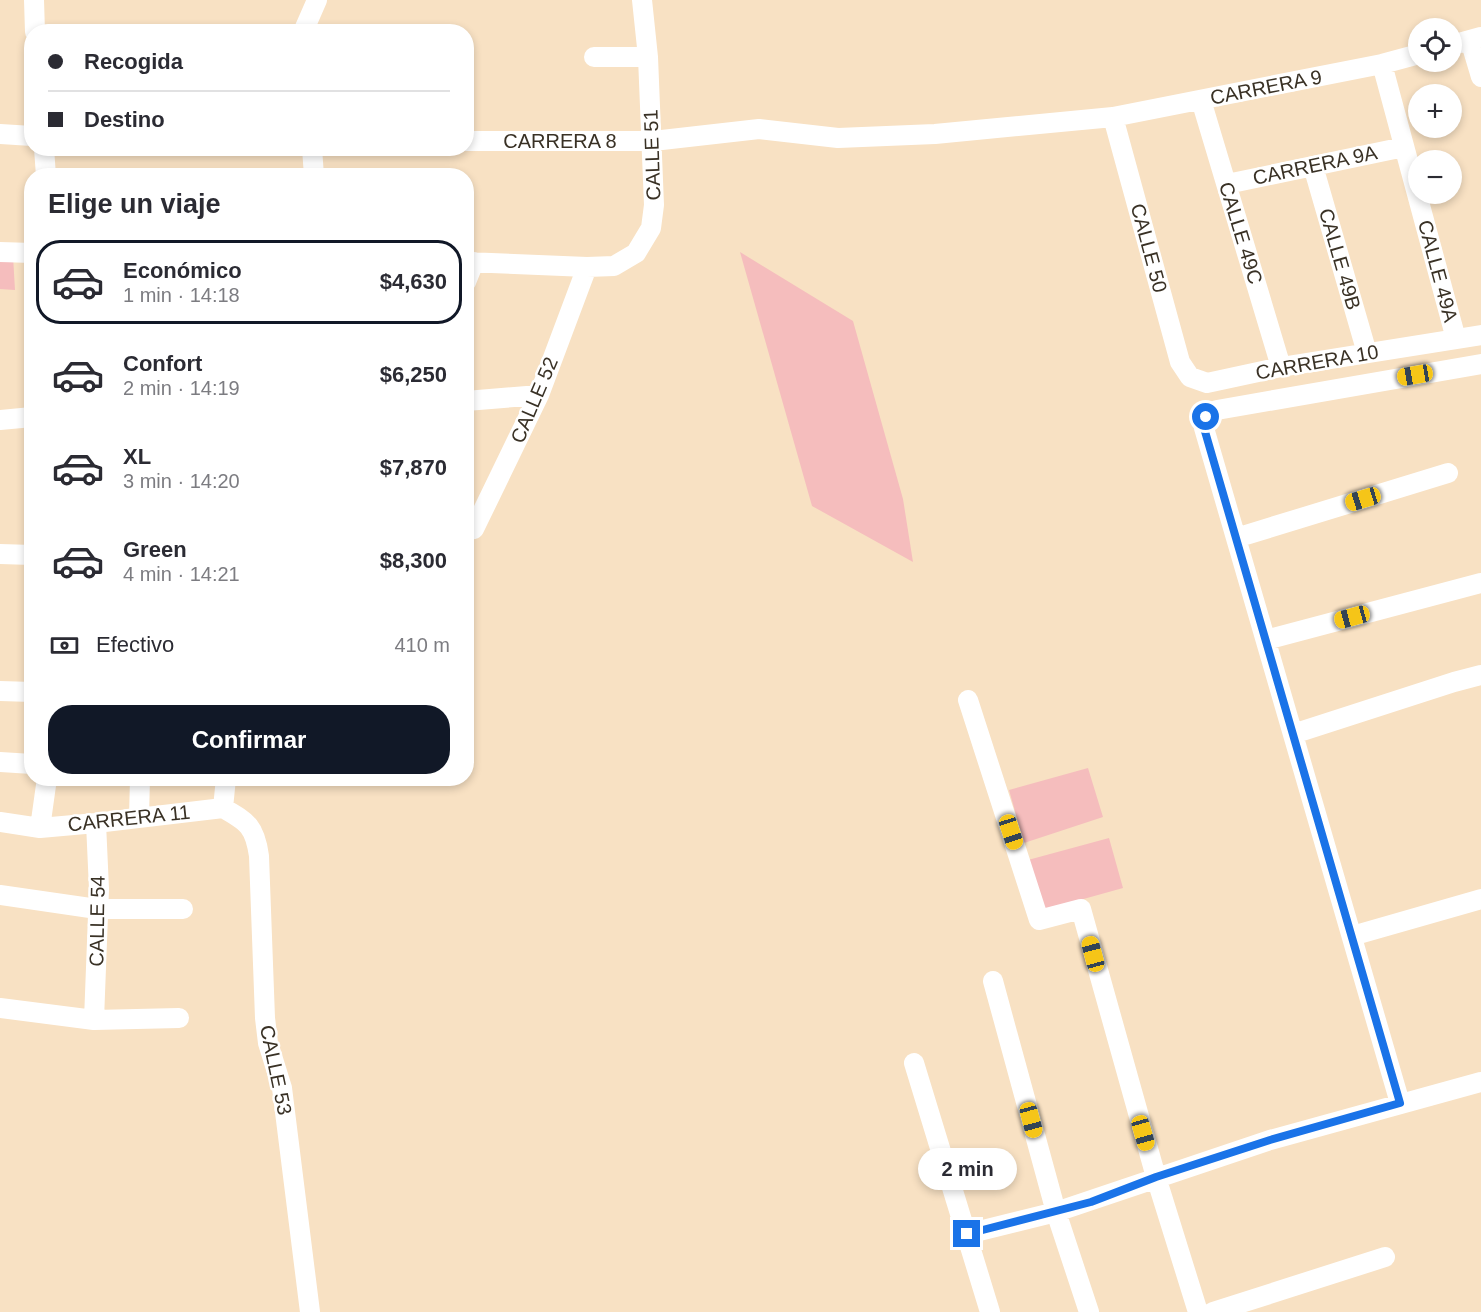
<!DOCTYPE html>
<html lang="es">
<head>
<meta charset="utf-8">
<style>
  :root { --surface:#fff; --page:#f7f7f7; --text:#2b2b33; --muted:#7c7c81; --line:#e1e1e2; --accent:#111827 }
  body { margin:0; font-family:Arial,sans-serif; background:var(--page); color:var(--text); height:100vh; display:flex; flex-direction:column; font-size:22px; white-space:nowrap }
  * { box-sizing:border-box; margin:0 }
  p { font-size:20px; color:var(--muted) }
  .icon { flex:none; width:33px; height:33px; fill:none; stroke:currentColor; stroke-width:2; stroke-linecap:round; stroke-linejoin:round }
  .map { position:relative; flex:1; overflow:hidden }
  .details { position:absolute; left:24px; top:168px; width:450px; height:618px; display:flex; flex-direction:column; background:var(--surface); border-radius:24px; box-shadow:0 3px 9px #0003 }
  .details>* { flex:none }
  .guide { position:absolute; left:24px; top:24px; width:450px; height:132px; border-radius:24px; box-shadow:0 3px 9px #0003; display:grid; align-content:center; height:132px; padding:0 24px; background:var(--surface) }
  .fabs { position:absolute; left:1408px; top:18px; display:grid; gap:12px }
  .fabs a { display:grid; place-items:center; width:54px; height:54px; border-radius:50%; background:var(--surface); box-shadow:0 3px 9px #0003; font-size:30px }
  .end { position:absolute; width:27px; height:27px; margin:-14px; border:8px solid #1a73e8; background:#fff; box-shadow:0 0 0 3px #fff }
  .from { border-radius:50% }
  .bubble { position:absolute; height:42px; border-radius:21px; background:var(--surface); box-shadow:0 3px 9px #0003; font-size:20px; font-weight:600; line-height:42px; text-align:center }
  .car { position:absolute; width:18px; height:36px; margin:-18px -9px; border-radius:8px; box-shadow:0 0 4px 2px #0007; background:linear-gradient(#f5c518 24%,#345 0 40%,#f5c518 0 76%,#345 0 86%,#f5c518 0) }
  .guide b { display:flex; align-items:center; gap:21px; height:57px; font-size:22px }
  .guide b+b { border-top:2px solid var(--line) }
  .guide i { width:15px; height:15px; background:var(--text) }
  ul { padding:0; list-style:none }
  li { display:flex; align-items:center; gap:18px; height:84px; margin:0 12px 9px; padding:0 12px; border:3px solid transparent; border-radius:24px }
  li div { flex:1 }
  li b { display:block; font-size:22px }
  li em { font-style:normal; font-weight:600 }
  li.active { border-color:var(--accent) }
  li>.icon { width:54px; height:54px; stroke-width:1.5 }
  h2 { padding:0 24px; font-size:27px; line-height:72px }
  .pay { display:flex; align-items:center; gap:15px; height:66px; padding:0 24px; font-size:22px }
  .pay p { margin-inline-start:auto }
  .action { display:flex; gap:12px; margin-top:auto; padding:12px 24px }
  .action a { flex:1; height:69px; border-radius:24px; background:var(--accent); color:#fff; font-size:24px; font-weight:600; line-height:69px; text-align:center }
  .map>svg:first-child { display:block }
  .green { fill:#f5bdbd }
  .lines { fill:none; stroke-linecap:round; stroke-linejoin:round }
  .minor { stroke:#fff; stroke-width:20 }
  .route { stroke:#1a73e8; stroke-width:8 }
  .labels { text-anchor:middle; stroke-width:5; stroke-linejoin:round; paint-order:stroke }
  .street-label { font-size:20px; fill:#393125; stroke:#fff }
</style>
</head>
<body>
<div class="map">
<svg width="1481" height="1312" viewBox="0 0 1481 1312">
  <rect width="100%" height="100%" fill="#f8e1c3"/>
  <path class="green" d="M740,252L853,321L903,499L913,562L812,506Z
    M0,255L13,256L15,290L0,289Z
    M1088,768L1103,817L1024,843L1009,790Z
    M1109,838L1123,888L1044,910L1028,860Z"/>
  <g class="lines">
    <path class="minor" d="M34,0L35,32
      M303,32L317,0
      M1470,40L1481,77
      M1452,45L1481,37
      M594,57H648
      M1382,64L1456,339
      M1201,100L1281,367
      M1113,117L1180,362L1190,377L1207,383L1281,367L1481,335
      M0,134L32,136
      M466,141H653L759,129L838,138L935,134L1113,117L1382,64L1419,54
      M44,148L46,176
      M312,148L314,176
      M1313,166L1367,353
      M1227,184L1404,147
      M0,252L32,253
      M466,262L587,267L614,266L636,253L651,228L654,205L648,57L642,0
      M466,282L474,262
      M466,401L539,395
      M0,420L32,417
      M466,530L474,529L539,395L587,267
      M1236,538L1448,473
      M0,554L32,555
      M1266,640L1481,583
      M0,691L32,692
      M968,700L1039,920L1081,909L1156,1177L1198,1312
      M1293,734L1454,682L1481,675
      M0,762L32,764
      M223,808L226,778
      M139,817L140,778
      M0,822L40,828L96,823L223,808C248,822 255,827 259,856L265,1018L268,1043L282,1088L310,1312
      M40,828L47,778
      M0,895L97,909H183
      M1352,936L1481,899
      M993,981L1056,1212L1089,1312
      M0,1008L94,1020L179,1018
      M94,1020L99,889L96,823
      M914,1063L990,1312
      M1400,1103L1204,428L1206,417L1217,410L1481,364
      M967,1234L1056,1212L1270,1140L1481,1082
      M1213,1312L1385,1257"/>
  </g>
  <g class="lines">
    <path class="route" d="M967,1234L1091,1202L1156,1177L1270,1140L1400,1103L1204,428L1206,417"/>
  </g>
  <g class="labels">
    <g class="street-label">
      <text transform="translate(1266 87) rotate(-11)" y="7">CARRERA 9</text>
      <text x="560" y="148">CARRERA 8</text>
      <text transform="translate(652 155) rotate(-92)" y="7">CALLE 51</text>
      <text transform="translate(1315 165) rotate(-12)" y="7">CARRERA 9A</text>
      <text transform="translate(1241 233) rotate(73)" y="7">CALLE 49C</text>
      <text transform="translate(1149 248) rotate(75)" y="7">CALLE 50</text>
      <text transform="translate(1340 259) rotate(74)" y="7">CALLE 49B</text>
      <text transform="translate(1438 271) rotate(75)" y="7">CALLE 49A</text>
      <text transform="translate(1317 362) rotate(-10)" y="7">CARRERA 10</text>
      <text transform="translate(534 400) rotate(-67)" y="7">CALLE 52</text>
      <text transform="translate(129 818) rotate(-6)" y="7">CARRERA 11</text>
      <text transform="translate(97 921) rotate(-89)" y="7">CALLE 54</text>
      <text transform="translate(276 1070) rotate(78)" y="7">CALLE 53</text>
    </g>
  </g>
</svg>
<div class="fabs">
<a><svg class="icon" aria-label="locate" viewBox="0 0 24 24"><circle cx="12" cy="12" r="6"/><path d="M12 2v4M12 18v4M2 12h4M18 12h4"/></svg></a>
<a>+</a>
<a>−</a>
</div>
<i class="end from" style="left:1206px;top:417px"></i>
<i class="end" style="left:967px;top:1234px"></i>
<div class="bubble" style="left:918px;top:1148px;width:99px">2 min</div>
<i class="car" style="left:1415px;top:375px;rotate:260deg"></i>
<i class="car" style="left:1363px;top:499px;rotate:253deg"></i>
<i class="car" style="left:1352px;top:617px;rotate:255deg"></i>
<i class="car" style="left:1011px;top:832px;rotate:162deg"></i>
<i class="car" style="left:1093px;top:954px;rotate:345deg"></i>
<i class="car" style="left:1031px;top:1120px;rotate:165deg"></i>
<i class="car" style="left:1143px;top:1133px;rotate:164deg"></i>
<div class="guide">
<b><i class="from"></i>Recogida</b>
<b><i></i>Destino</b>
</div>
<section class="details">
<h2>Elige un viaje</h2>
<ul>
<li class="active"><svg class="icon" aria-label="car" viewBox="0 0 24 24"><path d="M5 17H2v-5l4-1 3-4h7l3 4 3 1v5h-3M9 17h6M6 11h13"/><circle cx="7" cy="17" r="2"/><circle cx="17" cy="17" r="2"/></svg><div><b>Económico</b><p>1 min · 14:18</p></div><em>$4,630</em></li>
<li><svg class="icon" aria-label="car" viewBox="0 0 24 24"><path d="M5 17H2v-5l4-1 3-4h7l3 4 3 1v5h-3M9 17h6M6 11h13"/><circle cx="7" cy="17" r="2"/><circle cx="17" cy="17" r="2"/></svg><div><b>Confort</b><p>2 min · 14:19</p></div><em>$6,250</em></li>
<li><svg class="icon" aria-label="car" viewBox="0 0 24 24"><path d="M5 17H2v-5l4-1 3-4h7l3 4 3 1v5h-3M9 17h6M6 11h13"/><circle cx="7" cy="17" r="2"/><circle cx="17" cy="17" r="2"/></svg><div><b>XL</b><p>3 min · 14:20</p></div><em>$7,870</em></li>
<li><svg class="icon" aria-label="car" viewBox="0 0 24 24"><path d="M5 17H2v-5l4-1 3-4h7l3 4 3 1v5h-3M9 17h6M6 11h13"/><circle cx="7" cy="17" r="2"/><circle cx="17" cy="17" r="2"/></svg><div><b>Green</b><p>4 min · 14:21</p></div><em>$8,300</em></li>
</ul>
<div class="pay"><svg class="icon" aria-label="cash" viewBox="0 0 24 24"><path d="M3 7h18v10H3z"/><circle cx="12" cy="12" r="2"/></svg>Efectivo<p>410 m</p></div>
<div class="action"><a>Confirmar</a></div>
</section>
</div>
</body>
</html>
